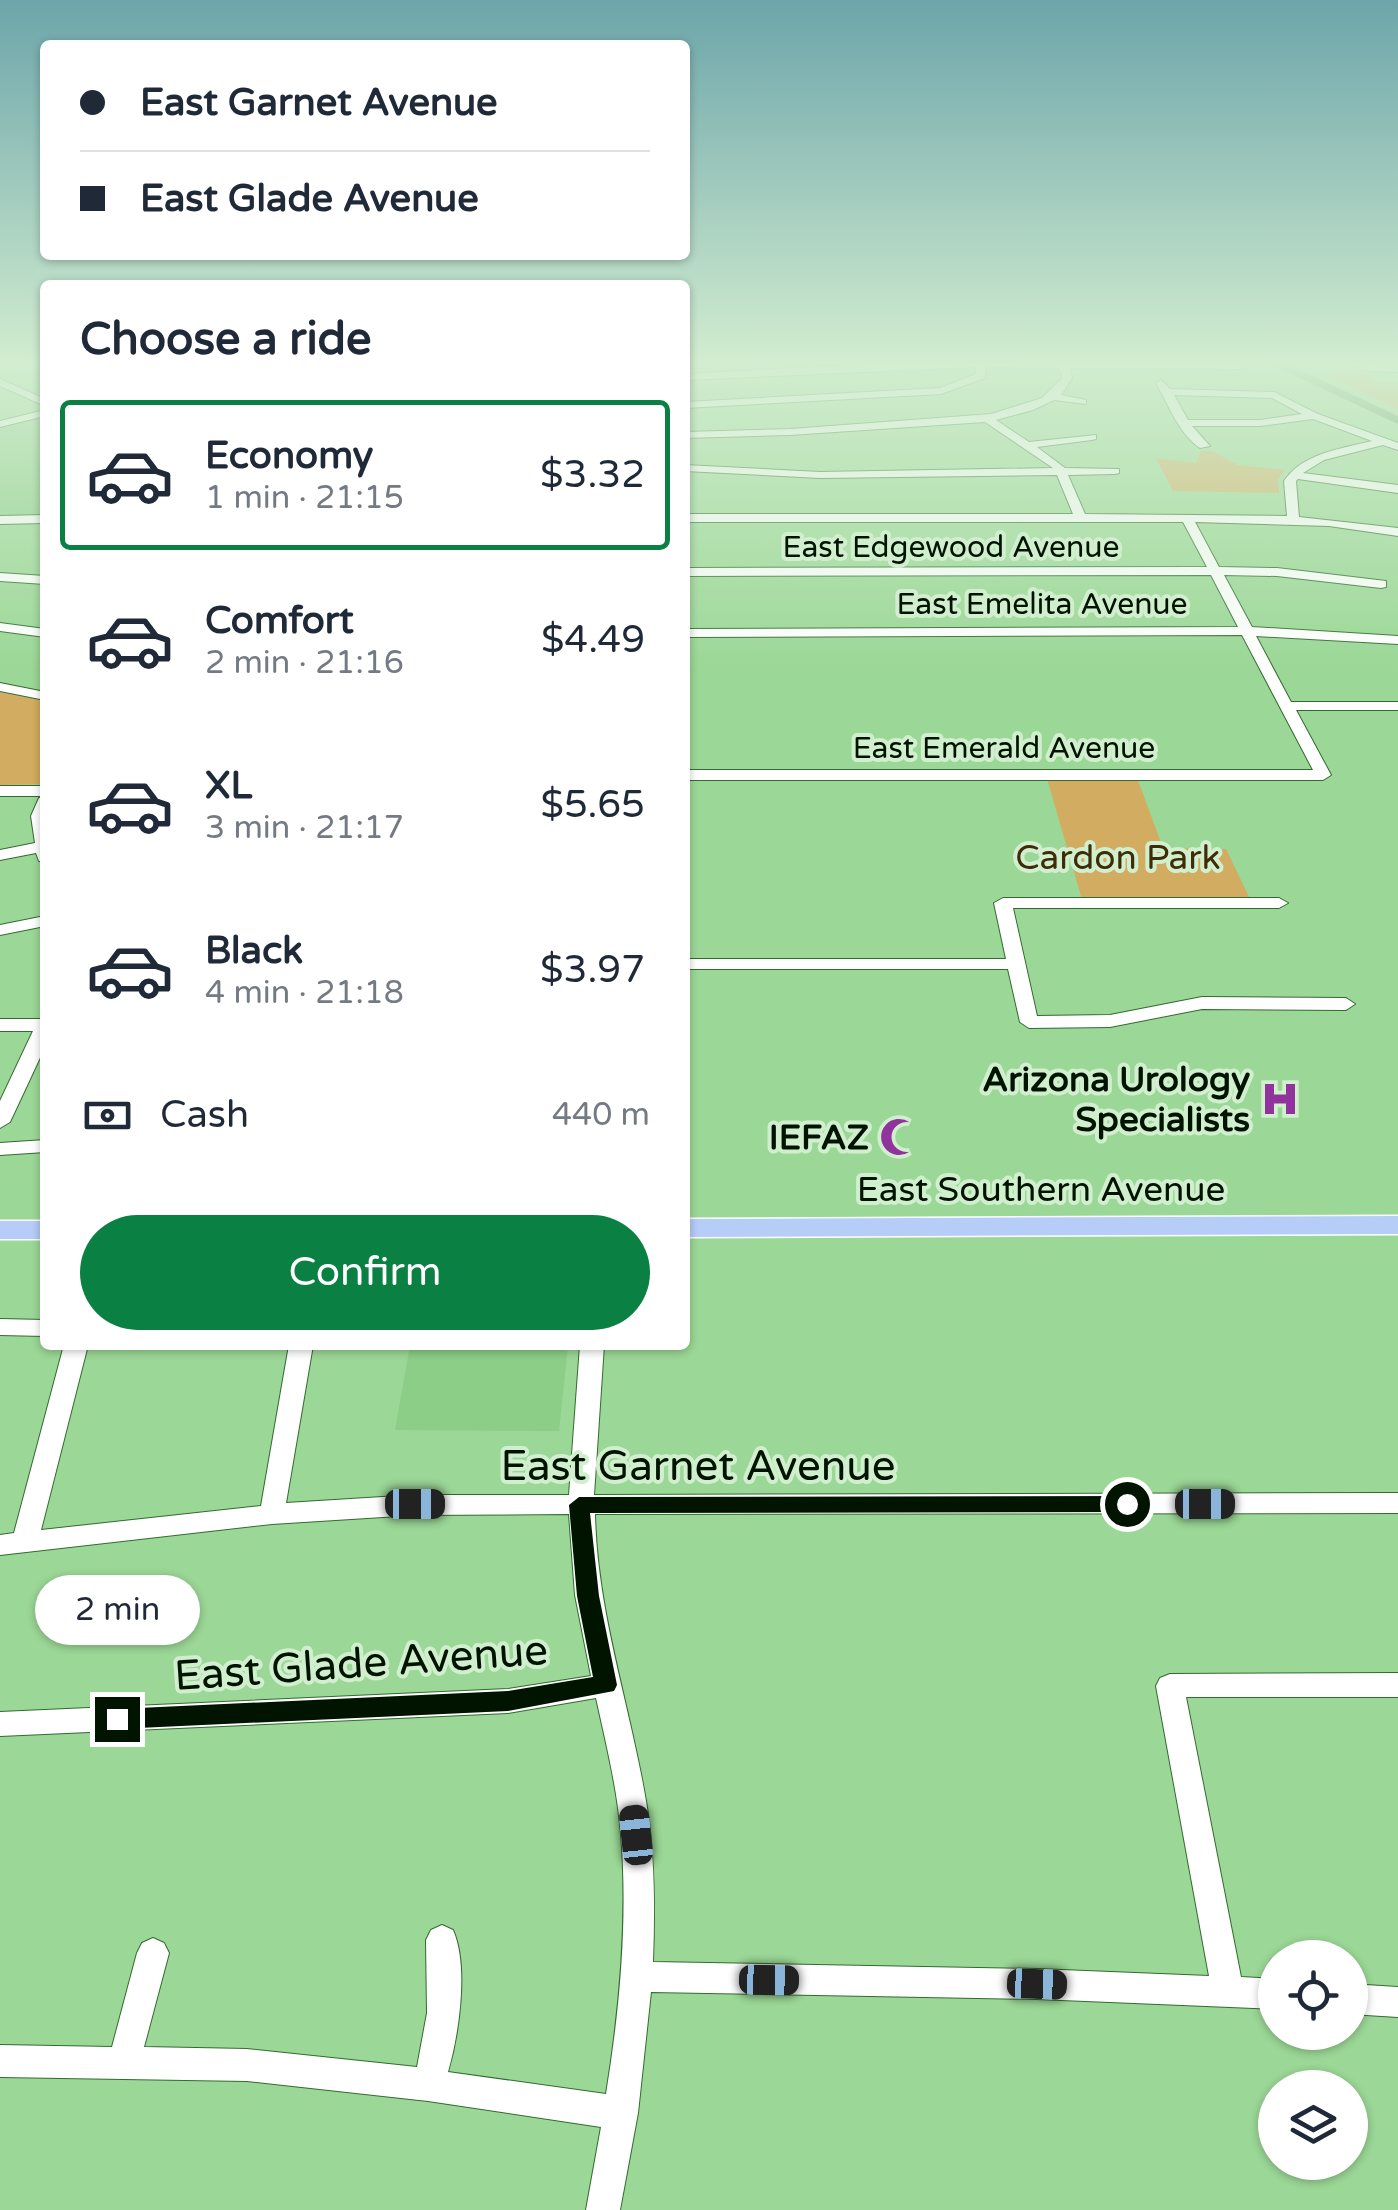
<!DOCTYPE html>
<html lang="en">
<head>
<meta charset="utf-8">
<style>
  :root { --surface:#fff; --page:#f6f6f7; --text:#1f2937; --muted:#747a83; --line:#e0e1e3; --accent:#0b8043 }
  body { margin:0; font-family:"Varela Round",sans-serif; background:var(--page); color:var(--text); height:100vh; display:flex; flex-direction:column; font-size:38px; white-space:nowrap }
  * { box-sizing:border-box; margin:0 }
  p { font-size:32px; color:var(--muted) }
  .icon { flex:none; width:55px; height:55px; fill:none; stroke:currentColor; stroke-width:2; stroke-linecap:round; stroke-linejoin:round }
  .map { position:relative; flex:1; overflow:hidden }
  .panel { position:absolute; left:40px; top:280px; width:650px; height:1070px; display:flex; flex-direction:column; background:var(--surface); border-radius:10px; box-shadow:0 2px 8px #0004 }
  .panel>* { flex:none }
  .guide { position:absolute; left:40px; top:40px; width:650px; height:220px; border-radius:10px; box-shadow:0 2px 8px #0004; display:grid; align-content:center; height:220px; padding:0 40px; background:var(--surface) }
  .fabs { position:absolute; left:1258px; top:1940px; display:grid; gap:20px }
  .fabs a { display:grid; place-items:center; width:110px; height:110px; border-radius:50%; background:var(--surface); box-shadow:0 2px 8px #0004; font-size:50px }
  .end { position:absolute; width:45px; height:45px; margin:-22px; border:12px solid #011400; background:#fff; box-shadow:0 0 0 5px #fff }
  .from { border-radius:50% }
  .bubble { position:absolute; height:70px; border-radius:35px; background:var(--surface); box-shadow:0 2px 8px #0004; font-size:32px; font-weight:600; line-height:70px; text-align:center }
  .car { position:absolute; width:30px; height:60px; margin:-30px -15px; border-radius:12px; box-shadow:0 0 8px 2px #0007; background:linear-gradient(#222 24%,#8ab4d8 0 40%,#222 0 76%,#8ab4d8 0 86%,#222 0) }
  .guide b { display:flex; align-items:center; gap:35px; height:95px; font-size:38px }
  .guide b+b { border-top:2px solid var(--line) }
  .guide i { width:25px; height:25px; background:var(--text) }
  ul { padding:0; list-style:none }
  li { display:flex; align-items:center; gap:30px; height:150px; margin:0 20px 15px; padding:0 20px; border:5px solid transparent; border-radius:10px }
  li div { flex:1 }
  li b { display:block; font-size:38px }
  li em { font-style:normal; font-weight:600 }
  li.on { border-color:var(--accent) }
  li>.icon { width:90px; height:90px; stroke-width:1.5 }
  h2 { padding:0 40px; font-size:45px; line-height:120px }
  .pay { display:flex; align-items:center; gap:25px; height:110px; padding:0 40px; font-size:38px }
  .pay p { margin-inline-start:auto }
  .cta { display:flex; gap:20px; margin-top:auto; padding:20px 40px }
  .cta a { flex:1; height:115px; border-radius:60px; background:var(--accent); color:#fff; font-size:40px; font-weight:600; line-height:115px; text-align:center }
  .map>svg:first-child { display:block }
  .built { fill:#8ccd87 }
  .green { fill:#d2ac60 }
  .water { fill:#528e4e }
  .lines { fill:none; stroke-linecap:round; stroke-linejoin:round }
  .minor-casing { stroke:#326b2f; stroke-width:2 }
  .major-casing { stroke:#fff; stroke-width:3 }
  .minor { fill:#fff; fill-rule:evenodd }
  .major { fill:#b6cdf8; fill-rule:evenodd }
  .route { fill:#011400 }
  .labels { text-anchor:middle; stroke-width:8; stroke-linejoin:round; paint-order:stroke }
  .far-street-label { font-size:30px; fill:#011400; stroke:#d1efce }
  .park-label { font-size:35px; fill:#3d2c06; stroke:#d1efce }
  .poi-label { font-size:35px; font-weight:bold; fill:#011400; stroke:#d1efce; text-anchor:end }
  .street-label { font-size:35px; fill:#011400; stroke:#d1efce }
  .near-street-label { font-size:42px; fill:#011400; stroke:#d1efce }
</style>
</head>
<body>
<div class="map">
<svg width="1398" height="2210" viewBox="0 0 1398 2210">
  <rect width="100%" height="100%" fill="#9bd796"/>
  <path class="built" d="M45,413V520H0V424Z
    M410,1345H568L559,1431L395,1430Z"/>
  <path class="green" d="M1356,369L1365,371L1375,382L1398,383V409L1320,373Z
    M1201,451H1212L1238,465L1285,470L1278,479L1279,493L1173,491L1156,458L1196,463Z
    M0,692L45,701V784L0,785Z
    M1046,775H1136L1163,848L1226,849L1252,903H1083Z"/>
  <path class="water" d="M1265,362H1282L1398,416V424Z"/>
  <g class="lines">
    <g class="minor-casing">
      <path id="minor" d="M905,362L1247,364L1243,369L1070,368L1072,378L1061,395L1086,400V404L1054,400L1033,410L996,420L1029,442L1096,435V439L1092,440L1037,447L1065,468L1119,469V473L1115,474L1068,475L1085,514L1287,516L1284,481C1303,453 1340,449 1372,441L1313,419L1260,426H1192L1210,446L1200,448C1179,434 1168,404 1156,383L1161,380L1170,389L1274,392L1318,414L1398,443V450L1383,445L1324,460L1303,473L1398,485V493L1298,479L1296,481L1299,517L1398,528V536L1329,526L1195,522L1219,567L1277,568L1386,581V587L1381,588L1277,576L1224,575L1252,627L1398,636V644L1256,636L1291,702H1398V710H1296L1331,775L1323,780H685V770H1313L1242,635L685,637V629L1238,627L1211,575L685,576V568L1207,567L1183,522H685V514H1073L1057,475L820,478L685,471V465L820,472L1053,468L985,422L790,435L685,438V432L790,429L991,414L1042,398L1062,378L1060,368L986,367L985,378L941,394L685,408V402L940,388L976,374V367L685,380V374ZM1174,395L1272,398L1302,414L1260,420H1188Z
        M1348,362L1398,366V372L1369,371Z
        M0,379L45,399V406L0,386Z
        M45,410V416L0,427V421Z
        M45,515V523L0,524V516Z
        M0,573L45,576V584L0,581Z
        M0,623L45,629V637L0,631Z
        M0,683L45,692V700L0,691Z
        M0,786H45V796H0Z
        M45,796V862L39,861L36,853L0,860V850L35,843L31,816L39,798Z
        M1003,898H1279L1288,903L1279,908H1013L1037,1016L1110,1015L1202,997L1346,998L1355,1004L1346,1010L1202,1009L1110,1027L1029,1028L1020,1022L1008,969H685V959H1006L994,903Z
        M45,916V926L0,935V925Z
        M0,1019H45V1047L10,1122L0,1128V1101L33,1031H0Z
        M45,1140V1152L0,1155V1143Z
        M0,1319L45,1320V1336L0,1335Z
        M64,1345H88L41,1530L261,1506L289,1345H313L286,1503L415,1495H569L580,1345H604L594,1495L1398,1493V1513L595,1514C597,1613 630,1705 646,1801C655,1854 655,1909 653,1962L1037,1969L1209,1976L1156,1686L1160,1678L1170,1674L1398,1673V1697H1186L1241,1977L1275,1979V2009L1037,1999L651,1992L638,2113L620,2210H586L601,2127L428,2101L247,2081L0,2077V2045L112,2047L137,1953L142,1943L153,1938L164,1943L169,1953L144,2047L247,2049L417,2067L427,2013L426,1940L431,1930L442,1925L453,1930C469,1966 459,2034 448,2072L606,2094C620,2008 628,1921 621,1834C617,1788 606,1743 596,1698L508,1713L0,1736V1712L508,1689L591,1676L575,1595L569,1514L415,1515L272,1524L0,1555V1535L14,1533Z
        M1350,1984L1398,1987V2017L1350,2014Z"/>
    </g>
    <g class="major-casing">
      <path id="major" d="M1398,1216V1234L685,1237V1219Z
        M0,1221H45V1239H0Z"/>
    </g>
    <use href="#minor" class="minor"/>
    <use href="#major" class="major"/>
  </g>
  <linearGradient id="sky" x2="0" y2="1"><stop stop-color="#6ca5aa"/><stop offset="0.54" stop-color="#d2edd0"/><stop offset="1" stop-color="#d2edd0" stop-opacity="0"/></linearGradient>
  <rect width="1398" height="672" fill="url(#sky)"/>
  <path class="route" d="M1127,1496L1138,1504L1127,1512L590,1513L599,1596L617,1685L614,1691L508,1711L117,1729L109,1726L106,1719L109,1712L117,1709L508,1691L593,1677L577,1596L569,1505L579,1497Z"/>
  <defs>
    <g id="hospital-bare" transform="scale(3)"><path d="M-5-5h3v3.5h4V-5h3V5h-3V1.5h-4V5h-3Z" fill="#90339d" stroke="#d1efce" stroke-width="2.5" paint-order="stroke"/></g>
    <g id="mosque-bare" transform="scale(3)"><path d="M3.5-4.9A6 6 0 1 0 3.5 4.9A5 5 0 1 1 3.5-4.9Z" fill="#90339d" stroke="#d1efce" stroke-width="2.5" paint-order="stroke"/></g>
  </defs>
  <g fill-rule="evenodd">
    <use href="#hospital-bare" x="1280" y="1099"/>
    <use href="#mosque-bare" x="899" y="1137"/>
  </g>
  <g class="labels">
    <g class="far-street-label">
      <text x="951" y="557">East Edgewood Avenue</text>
      <text x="1042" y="614">East Emelita Avenue</text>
      <text x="1004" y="758">East Emerald Avenue</text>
    </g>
    <g class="park-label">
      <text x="1118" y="869">Cardon Park</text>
    </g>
    <g class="poi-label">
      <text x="1250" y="1091">Arizona Urology<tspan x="1250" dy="40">Specialists</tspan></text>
      <text x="869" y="1149">IEFAZ</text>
    </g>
    <g class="street-label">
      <text x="1041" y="1201">East Southern Avenue</text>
    </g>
    <g class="near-street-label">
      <text x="698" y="1480">East Garnet Avenue</text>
      <text transform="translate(361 1662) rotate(-4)" y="15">East Glade Avenue</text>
    </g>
  </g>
</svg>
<div class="fabs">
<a><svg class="icon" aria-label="locate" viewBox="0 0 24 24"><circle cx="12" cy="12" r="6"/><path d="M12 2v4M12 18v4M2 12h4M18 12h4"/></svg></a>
<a><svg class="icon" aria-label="layers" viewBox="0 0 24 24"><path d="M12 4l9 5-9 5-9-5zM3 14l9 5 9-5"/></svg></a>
</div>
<i class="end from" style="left:1127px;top:1504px"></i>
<i class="end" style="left:117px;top:1719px"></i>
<div class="bubble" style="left:35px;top:1575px;width:165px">2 min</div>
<i class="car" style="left:415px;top:1504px;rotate:90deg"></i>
<i class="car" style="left:1205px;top:1504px;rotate:90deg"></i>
<i class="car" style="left:636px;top:1835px;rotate:354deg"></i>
<i class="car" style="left:769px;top:1980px;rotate:91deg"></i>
<i class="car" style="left:1037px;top:1984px;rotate:92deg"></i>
<div class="guide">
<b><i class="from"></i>East Garnet Avenue</b>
<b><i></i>East Glade Avenue</b>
</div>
<section class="panel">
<h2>Choose a ride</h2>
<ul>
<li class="on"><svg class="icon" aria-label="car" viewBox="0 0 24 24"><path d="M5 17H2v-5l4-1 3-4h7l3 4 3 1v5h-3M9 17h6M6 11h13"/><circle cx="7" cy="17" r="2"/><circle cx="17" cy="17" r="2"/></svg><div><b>Economy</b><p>1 min · 21:15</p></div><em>$3.32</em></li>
<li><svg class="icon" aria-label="car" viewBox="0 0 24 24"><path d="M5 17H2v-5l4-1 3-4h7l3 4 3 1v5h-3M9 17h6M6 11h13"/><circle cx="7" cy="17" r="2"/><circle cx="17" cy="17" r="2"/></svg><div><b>Comfort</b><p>2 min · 21:16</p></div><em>$4.49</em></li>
<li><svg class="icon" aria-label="car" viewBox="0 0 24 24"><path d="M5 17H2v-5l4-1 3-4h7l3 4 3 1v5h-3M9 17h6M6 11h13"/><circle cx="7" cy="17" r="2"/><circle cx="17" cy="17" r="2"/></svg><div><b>XL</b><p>3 min · 21:17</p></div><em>$5.65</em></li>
<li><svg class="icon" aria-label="car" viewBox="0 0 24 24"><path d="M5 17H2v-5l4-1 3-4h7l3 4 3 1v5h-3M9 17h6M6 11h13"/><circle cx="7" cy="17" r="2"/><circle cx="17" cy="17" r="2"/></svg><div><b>Black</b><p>4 min · 21:18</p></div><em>$3.97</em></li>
</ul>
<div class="pay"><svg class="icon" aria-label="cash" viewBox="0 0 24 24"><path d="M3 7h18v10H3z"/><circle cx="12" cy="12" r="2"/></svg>Cash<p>440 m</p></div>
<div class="cta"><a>Confirm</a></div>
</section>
</div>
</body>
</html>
